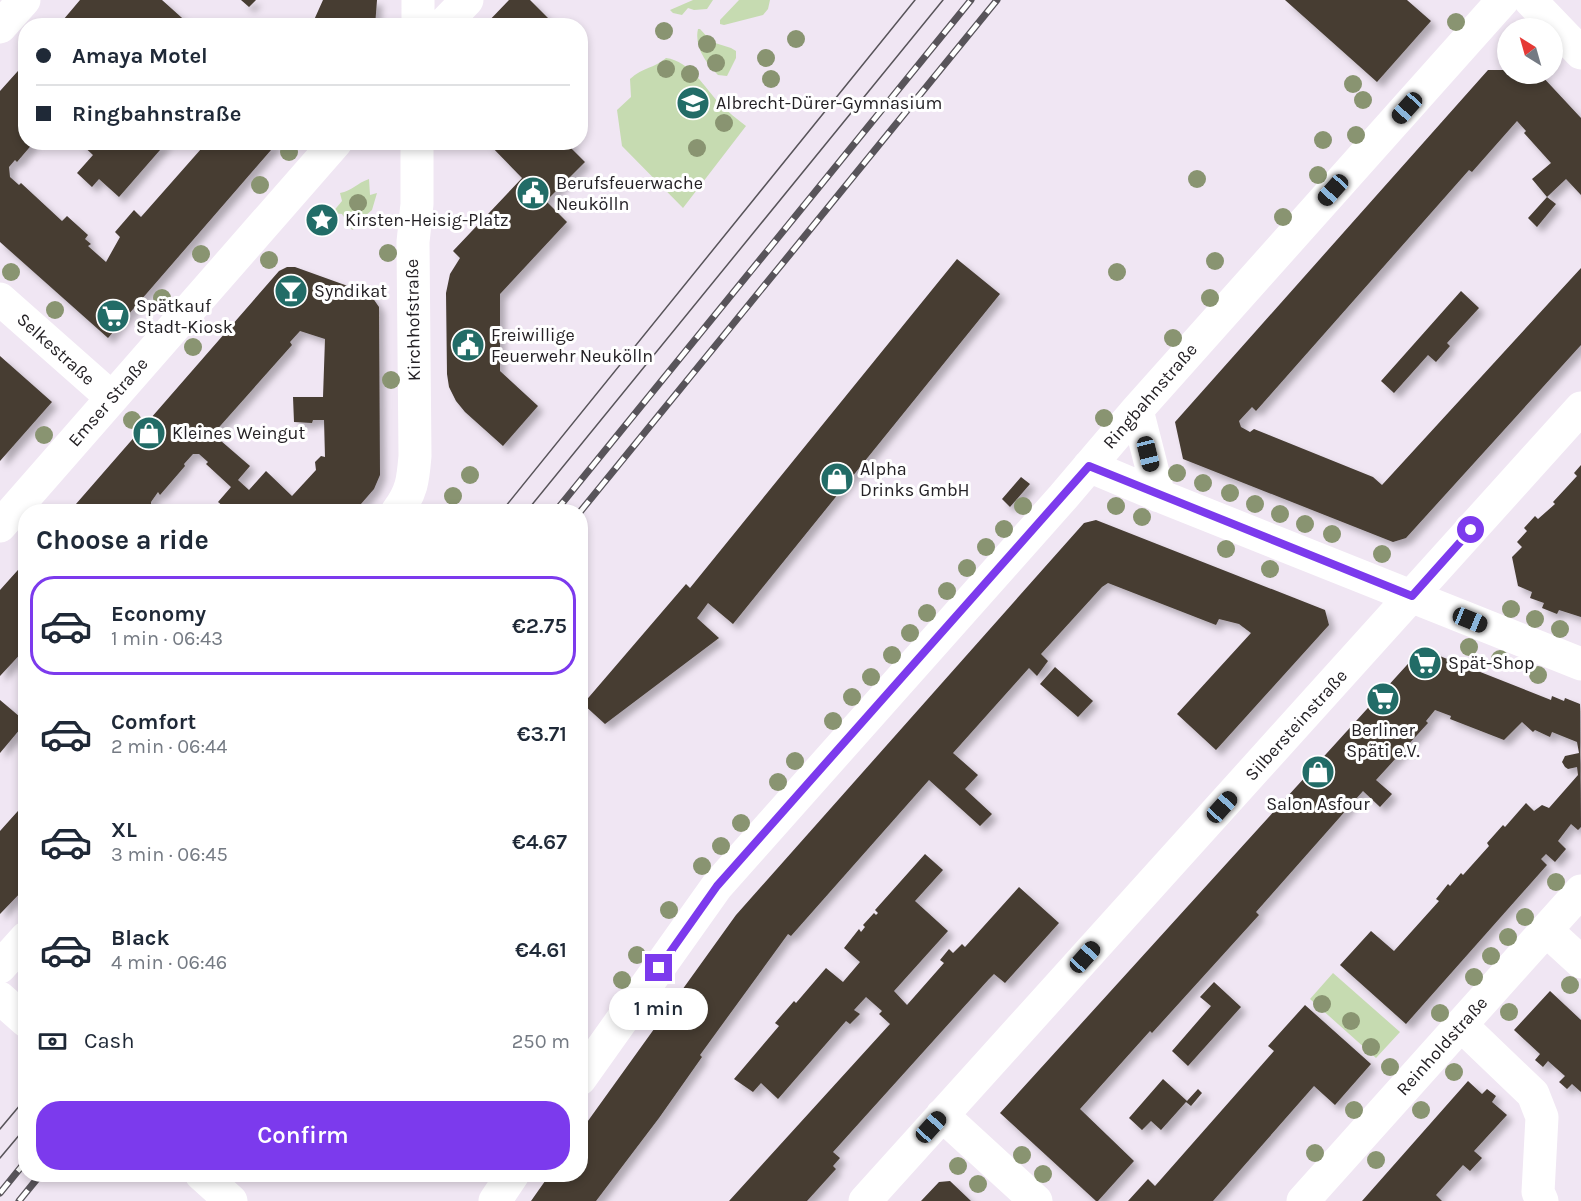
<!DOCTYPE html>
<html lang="en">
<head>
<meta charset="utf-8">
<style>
  :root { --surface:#fff; --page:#f2f2f3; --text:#1f2937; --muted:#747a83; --line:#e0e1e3; --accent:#7c3aed }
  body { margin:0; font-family:Karla,sans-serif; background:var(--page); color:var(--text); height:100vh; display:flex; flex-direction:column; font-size:22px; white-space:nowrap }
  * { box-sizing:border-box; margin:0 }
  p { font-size:20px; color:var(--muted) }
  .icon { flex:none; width:33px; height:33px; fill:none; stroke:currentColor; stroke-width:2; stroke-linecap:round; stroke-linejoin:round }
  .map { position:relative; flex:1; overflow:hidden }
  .panel { position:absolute; left:18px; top:504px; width:570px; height:678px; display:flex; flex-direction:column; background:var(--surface); border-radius:24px; box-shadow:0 3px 9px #0003 }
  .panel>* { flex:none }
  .hud { position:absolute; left:18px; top:18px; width:570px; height:132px; border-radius:24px; box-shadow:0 3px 9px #0003; display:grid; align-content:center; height:132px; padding:0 18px; background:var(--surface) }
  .needle { width:39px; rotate:323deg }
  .fabs { position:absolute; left:1497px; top:18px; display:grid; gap:12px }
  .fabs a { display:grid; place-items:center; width:66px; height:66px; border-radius:50%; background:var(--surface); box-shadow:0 3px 9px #0003; font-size:30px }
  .end { position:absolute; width:27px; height:27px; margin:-14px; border:8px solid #7c3aed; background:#fff; box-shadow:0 0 0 3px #fff }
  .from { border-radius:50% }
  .bubble { position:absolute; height:42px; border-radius:21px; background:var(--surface); box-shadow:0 3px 9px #0003; font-size:20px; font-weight:600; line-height:42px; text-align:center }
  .car { position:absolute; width:18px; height:36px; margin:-18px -9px; border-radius:8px; box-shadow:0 0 4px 2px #0007; background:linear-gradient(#222 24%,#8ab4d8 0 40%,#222 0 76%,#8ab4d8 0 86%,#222 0) }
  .hud b { display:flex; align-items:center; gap:21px; height:57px; font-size:22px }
  .hud b+b { border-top:2px solid var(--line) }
  .hud i { width:15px; height:15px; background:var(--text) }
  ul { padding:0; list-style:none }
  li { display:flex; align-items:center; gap:18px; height:99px; margin:0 12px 9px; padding:0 6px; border:3px solid transparent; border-radius:24px }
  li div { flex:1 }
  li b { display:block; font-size:22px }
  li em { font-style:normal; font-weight:600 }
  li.current { border-color:var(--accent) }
  li>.icon { width:54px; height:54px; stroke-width:1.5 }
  h2 { padding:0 18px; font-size:27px; line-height:72px }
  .pay { display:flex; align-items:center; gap:15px; height:66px; padding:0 18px; font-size:22px }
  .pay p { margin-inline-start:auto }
  .cta { display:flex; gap:12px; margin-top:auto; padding:12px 18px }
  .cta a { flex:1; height:69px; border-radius:24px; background:var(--accent); color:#fff; font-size:24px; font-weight:600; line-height:69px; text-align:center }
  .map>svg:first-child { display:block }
  .green { fill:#c6dbb1 }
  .building { fill:#463c33; fill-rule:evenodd; filter:url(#shadow) }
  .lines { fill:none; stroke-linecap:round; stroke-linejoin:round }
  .minor { stroke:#fff; stroke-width:33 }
  .major { stroke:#fff; stroke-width:33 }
  .tram { stroke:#58545a; stroke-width:1.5 }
  .rail-casing { stroke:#58545a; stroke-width:7 }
  .rail { stroke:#fff; stroke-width:4.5; stroke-dasharray:14; stroke-linecap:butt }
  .tree { fill:#899471 }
  .route { stroke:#7c3aed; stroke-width:8 }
  .labels { text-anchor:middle; stroke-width:6; stroke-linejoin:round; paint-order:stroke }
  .poi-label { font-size:18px; fill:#242125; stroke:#fff; text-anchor:start }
  .street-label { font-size:18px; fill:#242125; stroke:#fff }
</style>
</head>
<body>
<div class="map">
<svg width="1581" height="1201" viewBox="0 0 1581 1201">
  <defs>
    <filter id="shadow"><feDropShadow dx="5.5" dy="5.5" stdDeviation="3" flood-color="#0004"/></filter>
  </defs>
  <rect width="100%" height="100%" fill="#f0e6f3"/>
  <path class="green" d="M693,0H713L707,9L694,10L688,8L682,15L673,13L670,10Z
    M739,0H770L768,9L763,15L724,25L720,24V20Z
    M698,29H700L712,42L731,48L736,51V58L727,76L718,75C706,64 694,46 698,29Z
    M666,58C690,61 705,88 720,104C728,112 737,119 746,126L683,208L622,146L617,110L631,97L630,79C643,67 655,68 666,58Z
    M369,179L370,195L377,193L372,210L365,216L367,228L360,225L352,230L342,214L332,213L342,201L340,193C352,191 357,183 369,179Z
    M1333,973L1400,1032L1376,1058L1310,999Z"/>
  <path class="building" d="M80,0H162L191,26H58Z
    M241,0H256L249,7Z
    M323,0H377L375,26H306L310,20H314Z
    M509,0H530L556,26H484Z
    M1285,0H1407L1431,21L1377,82Z
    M26,62V142H34L17,162L15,160L9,167L10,177L19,185L21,183L62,221L67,216L88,235L85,239L91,244L88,246L106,262L120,237L115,232L134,210L141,217L201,149L194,142H278L108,338L0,242V91Z
    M1488,70H1508V74H1540L1581,118V195L1566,179L1547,197L1532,179L1551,163L1524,133L1526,131L1517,121L1472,172L1469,170L1256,411L1252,407L1239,421L1241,427L1250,432L1254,429L1373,477L1382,485L1581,268V345L1406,538L1393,542L1183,459L1175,422Z
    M79,142H167L119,197L99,179L92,187L77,173L93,155Z
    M487,142H574L570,147L585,162L546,201L567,222L500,294V371L538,406L503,446L465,412L456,401L449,387L447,374L446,293L450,274L460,258L453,251L522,178Z
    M1547,197L1556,204L1537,227L1528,218Z
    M957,259L1000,294L733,624L708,603L697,618L719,638L605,724L583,704L686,584L690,588Z
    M287,267H295L370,294L379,307L380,475L374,489L354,512H230L218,502L231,487L206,464L208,462L199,454H193L184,464L185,466L160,495L158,492L151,502V508L156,512H69L279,271ZM300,331L325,339L323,397H293L294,422L312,423L313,420H324L325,457L321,456L315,462L316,470L292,496L266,471L249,490L238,480L250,466L213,434L292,345L290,342Z
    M1461,291L1479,308L1447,343L1450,346L1436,362L1428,355L1394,393L1381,381Z
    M0,356L52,402L0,461Z
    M1581,465V617L1559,610L1557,614L1542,608L1544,603L1530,598L1532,592L1518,586L1512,557L1522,547L1517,542L1527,531L1524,528L1535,516L1538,519L1555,504L1553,502L1577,476L1574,473Z
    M1021,477L1030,484L1010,507L1002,499Z
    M1096,520L1325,610L1329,625L1216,750L1177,714L1251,633L1239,624L1219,619L1216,625L1108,583L1102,587L1041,654L1048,661L1037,676L1029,668L953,753L978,775L965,789L992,814L980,826L929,780L791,936L788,934L700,1055L702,1057L659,1118L596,1201H531L550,1174H580V1132L736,915L1084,523Z
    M26,561V648L0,676V590Z
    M1427,651L1551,700L1552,696L1564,701L1565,698L1580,704L1581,827L1578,830L1571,824L1558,841L1566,849L1555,862L1546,854L1541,859L1547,865L1406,1024L1340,965L1371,931L1394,951L1439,901L1436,899L1448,884L1450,886L1461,873L1463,875L1489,846L1487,843L1503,825L1505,827L1526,803L1534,811L1542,805L1549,808L1578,775L1577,767L1568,769L1565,767L1562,762L1565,756L1579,753L1577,742L1552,732L1550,737L1535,730L1533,732L1522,722L1504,740L1450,719L1451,716L1435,710L1426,721L1428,723L1376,780L1392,794L1380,807L1363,791L1256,912L1259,915L1152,1033L1150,1031L1080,1109L1134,1161L1098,1201H1096L1000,1113L1416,655Z
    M1055,667L1093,701L1078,717L1040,684Z
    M0,700L26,722L0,753Z
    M26,802V887L0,914V831Z
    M925,854L943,870L915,901L948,931L894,991L907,1005L944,963L940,960L949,949L953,953L962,944L965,947L1019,887L1059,923L1005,983L994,974L989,979L833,1152L840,1158L833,1166L836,1169L807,1201H729L890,1024L879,1014L882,1011L866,997L854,1010L860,1014L850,1024L846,1021L778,1099L761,1083L753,1092L734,1079L779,1026L775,1023L794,1001L796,1003L826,968L843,982L860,962L844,948L859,929L861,932L865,927L863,925L874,913L876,915L878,913L875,910Z
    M1214,982L1241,1007L1188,1066L1172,1051L1211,1006L1200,997Z
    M1550,991L1581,1020V1092L1572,1084L1567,1089L1559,1082L1565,1076L1548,1061L1543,1067L1535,1060L1540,1054L1514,1030Z
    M1305,1005L1371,1064L1335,1105L1314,1086L1213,1201H1128L1148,1179L1155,1186L1274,1051L1268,1046Z
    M1163,1079L1187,1101L1198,1089L1202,1093L1191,1106L1186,1102L1161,1130L1151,1121L1142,1130L1129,1118Z
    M1468,1081L1482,1094L1487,1089L1496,1096L1492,1102L1507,1115L1474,1151L1482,1158L1470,1171L1463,1165L1436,1195L1442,1201H1362Z
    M950,1181L971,1201H921L939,1182Z"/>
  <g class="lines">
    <path class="minor" d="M418,26V0
      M442,26L467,0
      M0,27L24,0
      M0,299L112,398
      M1137,410L1159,496
      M1089,466L1165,498L1581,664
      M397,512C412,492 413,480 415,456L413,242L417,204V142
      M0,526L336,142
      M1546,930L1581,962
      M0,967L26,938
      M0,998L26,1021
      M1461,1025L1533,1094L1542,1117L1538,1192L1542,1201
      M580,1079L717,886L1063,497L1137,410L1503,0
      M942,1115L1036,1201
      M201,1174L231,1201
      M495,1201L513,1174
      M865,1201L1581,408
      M1303,1201L1581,891"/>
    <path class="major" d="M1530,0L1581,53"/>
    <path class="tram" d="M501,512L915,0
      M526,512L943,0
      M0,1129L26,1098
      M0,1158L26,1127"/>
    <g class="rail-casing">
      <path id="rail" d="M555,512L971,0
        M580,512L997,0
        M0,1193L26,1161
        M19,1201L41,1174"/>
    </g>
    <use href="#rail" class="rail"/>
  </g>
  <g class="tree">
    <circle cx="1456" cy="22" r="9"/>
    <circle cx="664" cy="31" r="9"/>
    <circle cx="796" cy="39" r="9"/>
    <circle cx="707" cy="44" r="9"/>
    <circle cx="766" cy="58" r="9"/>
    <circle cx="716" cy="63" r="9"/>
    <circle cx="666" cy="69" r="9"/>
    <circle cx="690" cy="74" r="9"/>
    <circle cx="771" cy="79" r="9"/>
    <circle cx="1353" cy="84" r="9"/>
    <circle cx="1363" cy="100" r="9"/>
    <circle cx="724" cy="123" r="9"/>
    <circle cx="1356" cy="135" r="9"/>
    <circle cx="1323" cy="140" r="9"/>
    <circle cx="697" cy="148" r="9"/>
    <circle cx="289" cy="152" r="9"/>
    <circle cx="1318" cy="175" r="9"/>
    <circle cx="1197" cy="179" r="9"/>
    <circle cx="260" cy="185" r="9"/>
    <circle cx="358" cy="203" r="9"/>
    <circle cx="1283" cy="217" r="9"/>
    <circle cx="388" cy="253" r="9"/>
    <circle cx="201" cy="254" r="9"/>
    <circle cx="269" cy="260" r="9"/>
    <circle cx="1215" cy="261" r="9"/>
    <circle cx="11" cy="272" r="9"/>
    <circle cx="1117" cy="272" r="9"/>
    <circle cx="162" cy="298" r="9"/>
    <circle cx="1210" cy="298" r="9"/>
    <circle cx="55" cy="310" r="9"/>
    <circle cx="1173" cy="338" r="9"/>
    <circle cx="193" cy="347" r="9"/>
    <circle cx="391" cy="380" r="9"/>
    <circle cx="1104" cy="418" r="9"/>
    <circle cx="132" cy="420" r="9"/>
    <circle cx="44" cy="435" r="9"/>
    <circle cx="1177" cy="473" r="9"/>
    <circle cx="470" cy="475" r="9"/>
    <circle cx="1203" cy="483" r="9"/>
    <circle cx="1230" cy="493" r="9"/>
    <circle cx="453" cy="496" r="9"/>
    <circle cx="1255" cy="504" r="9"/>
    <circle cx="1023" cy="506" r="9"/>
    <circle cx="1116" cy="506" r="9"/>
    <circle cx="1280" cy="514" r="9"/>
    <circle cx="1142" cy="517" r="9"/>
    <circle cx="1305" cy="524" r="9"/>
    <circle cx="1004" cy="529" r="9"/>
    <circle cx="1332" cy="534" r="9"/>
    <circle cx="986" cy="547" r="9"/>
    <circle cx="1226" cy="549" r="9"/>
    <circle cx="1382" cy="554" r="9"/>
    <circle cx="967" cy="568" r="9"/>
    <circle cx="1270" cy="569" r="9"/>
    <circle cx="947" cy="591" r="9"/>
    <circle cx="1511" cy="609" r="9"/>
    <circle cx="927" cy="613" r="9"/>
    <circle cx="1535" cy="619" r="9"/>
    <circle cx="1560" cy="629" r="9"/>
    <circle cx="910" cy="633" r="9"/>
    <circle cx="1469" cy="647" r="9"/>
    <circle cx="892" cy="655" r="9"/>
    <circle cx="1500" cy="659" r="9"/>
    <circle cx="1538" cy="675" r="9"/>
    <circle cx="871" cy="677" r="9"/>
    <circle cx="852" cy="697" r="9"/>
    <circle cx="833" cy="721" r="9"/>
    <circle cx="795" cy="761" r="9"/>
    <circle cx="778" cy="782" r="9"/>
    <circle cx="741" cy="823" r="9"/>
    <circle cx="721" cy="846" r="9"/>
    <circle cx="702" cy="866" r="9"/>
    <circle cx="1556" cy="882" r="9"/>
    <circle cx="669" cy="910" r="9"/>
    <circle cx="1525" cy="917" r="9"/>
    <circle cx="1508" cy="937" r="9"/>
    <circle cx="637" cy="955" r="9"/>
    <circle cx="1491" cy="956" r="9"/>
    <circle cx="1474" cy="977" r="9"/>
    <circle cx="622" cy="980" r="9"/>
    <circle cx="1570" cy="985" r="9"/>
    <circle cx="1322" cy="1004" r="9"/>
    <circle cx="1509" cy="1012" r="9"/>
    <circle cx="1440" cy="1013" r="9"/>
    <circle cx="1351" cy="1021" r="9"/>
    <circle cx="1371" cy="1047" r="9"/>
    <circle cx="1390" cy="1067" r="9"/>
    <circle cx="1454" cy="1072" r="9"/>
    <circle cx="1354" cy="1110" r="9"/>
    <circle cx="1421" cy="1110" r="9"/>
    <circle cx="1315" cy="1153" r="9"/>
    <circle cx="1022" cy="1155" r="9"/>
    <circle cx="1376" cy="1160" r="9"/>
    <circle cx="958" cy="1166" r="9"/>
    <circle cx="1043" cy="1174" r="9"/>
    <circle cx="978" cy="1184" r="9"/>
  </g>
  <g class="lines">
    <path class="route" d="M659,968L717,886L1089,466L1412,596L1471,530"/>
  </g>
  <defs>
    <g id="school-disc" transform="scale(1.725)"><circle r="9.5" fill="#226c67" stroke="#fff"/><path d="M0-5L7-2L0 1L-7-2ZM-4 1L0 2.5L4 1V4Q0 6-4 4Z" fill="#fff"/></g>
    <g id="civic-disc" transform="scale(1.725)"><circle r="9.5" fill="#226c67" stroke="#fff"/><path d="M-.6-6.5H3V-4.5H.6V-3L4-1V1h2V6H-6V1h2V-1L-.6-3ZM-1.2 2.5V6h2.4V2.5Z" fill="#fff"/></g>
    <g id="sight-disc" transform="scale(1.725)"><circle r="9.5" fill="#226c67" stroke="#fff"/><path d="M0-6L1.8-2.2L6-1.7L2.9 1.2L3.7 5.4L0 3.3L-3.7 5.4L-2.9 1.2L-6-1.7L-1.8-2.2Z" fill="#fff"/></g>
    <g id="bar-disc" transform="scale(1.725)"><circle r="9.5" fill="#226c67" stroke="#fff"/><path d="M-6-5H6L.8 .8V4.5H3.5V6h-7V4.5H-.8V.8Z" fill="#fff"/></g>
    <g id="supermarket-disc" transform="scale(1.725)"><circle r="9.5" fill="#226c67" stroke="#fff"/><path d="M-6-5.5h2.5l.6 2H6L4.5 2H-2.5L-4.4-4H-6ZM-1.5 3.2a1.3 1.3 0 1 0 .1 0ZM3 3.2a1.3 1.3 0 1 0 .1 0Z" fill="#fff"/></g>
    <g id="shop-disc" transform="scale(1.725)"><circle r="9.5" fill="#226c67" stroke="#fff"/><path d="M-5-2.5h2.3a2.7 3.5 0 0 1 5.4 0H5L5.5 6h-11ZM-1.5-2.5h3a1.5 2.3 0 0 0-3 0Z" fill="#fff"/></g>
  </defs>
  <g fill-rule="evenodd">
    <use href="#school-disc" x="693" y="103"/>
    <use href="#civic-disc" x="533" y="193"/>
    <use href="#sight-disc" x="322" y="220"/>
    <use href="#bar-disc" x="291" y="291"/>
    <use href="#supermarket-disc" x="113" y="316"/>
    <use href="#civic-disc" x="468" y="345"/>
    <use href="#shop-disc" x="149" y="433"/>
    <use href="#shop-disc" x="837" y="479"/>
    <use href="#supermarket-disc" x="1425" y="663"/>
    <use href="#supermarket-disc" x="1383" y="699"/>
    <use href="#shop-disc" x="1318" y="772"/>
  </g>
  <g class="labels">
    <g class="poi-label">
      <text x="716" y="109">Albrecht-Dürer-Gymnasium</text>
      <text x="556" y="189">Berufsfeuerwache<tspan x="556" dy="21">Neukölln</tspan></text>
      <text x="345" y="226">Kirsten-Heisig-Platz</text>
      <text x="314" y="297">Syndikat</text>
      <text x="136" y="312">Spätkauf<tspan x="136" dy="21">Stadt-Kiosk</tspan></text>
      <text x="491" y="341">Freiwillige<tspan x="491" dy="21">Feuerwehr Neukölln</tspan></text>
      <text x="172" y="439">Kleines Weingut</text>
      <text x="860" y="475">Alpha<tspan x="860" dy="21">Drinks GmbH</tspan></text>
      <text x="1448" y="669">Spät-Shop</text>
      <text x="1383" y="736" text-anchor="middle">Berliner<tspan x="1383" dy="21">Späti e.V.</tspan></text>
      <text x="1318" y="810" text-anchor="middle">Salon Asfour</text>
    </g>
    <g class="street-label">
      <text transform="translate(413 320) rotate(-91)" y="6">Kirchhofstraße</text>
      <text transform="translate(56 349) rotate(42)" y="6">Selkestraße</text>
      <text transform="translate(1150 396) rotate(-49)" y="6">Ringbahnstraße</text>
      <text transform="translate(108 402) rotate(-49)" y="6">Emser Straße</text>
      <text transform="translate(1296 725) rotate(-48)" y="6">Silbersteinstraße</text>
      <text transform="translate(1442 1046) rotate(-48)" y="6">Reinholdstraße</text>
    </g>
  </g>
</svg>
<div class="fabs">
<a><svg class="needle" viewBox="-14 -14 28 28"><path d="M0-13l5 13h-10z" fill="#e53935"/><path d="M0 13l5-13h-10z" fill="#747a83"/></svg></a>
</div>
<i class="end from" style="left:1471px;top:530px"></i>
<i class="end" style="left:659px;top:968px"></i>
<div class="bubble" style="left:609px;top:988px;width:99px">1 min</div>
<i class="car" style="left:1407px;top:108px;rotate:222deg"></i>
<i class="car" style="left:1333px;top:190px;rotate:222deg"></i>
<i class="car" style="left:1148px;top:454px;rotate:166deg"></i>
<i class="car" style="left:1470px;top:620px;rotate:112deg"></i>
<i class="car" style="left:1222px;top:807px;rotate:42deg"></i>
<i class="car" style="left:1085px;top:957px;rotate:42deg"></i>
<i class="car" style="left:931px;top:1127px;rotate:42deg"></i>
<div class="hud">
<b><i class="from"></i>Amaya Motel</b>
<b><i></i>Ringbahnstraße</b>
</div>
<section class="panel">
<h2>Choose a ride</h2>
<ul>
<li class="current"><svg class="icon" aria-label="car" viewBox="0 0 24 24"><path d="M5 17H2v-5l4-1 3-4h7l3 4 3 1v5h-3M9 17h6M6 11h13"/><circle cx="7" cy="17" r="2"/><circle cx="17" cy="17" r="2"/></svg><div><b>Economy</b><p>1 min · 06:43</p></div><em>€2.75</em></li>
<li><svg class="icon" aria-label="car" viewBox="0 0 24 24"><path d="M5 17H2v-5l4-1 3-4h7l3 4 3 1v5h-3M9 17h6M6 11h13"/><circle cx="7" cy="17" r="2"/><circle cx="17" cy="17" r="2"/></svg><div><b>Comfort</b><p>2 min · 06:44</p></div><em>€3.71</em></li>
<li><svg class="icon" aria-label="car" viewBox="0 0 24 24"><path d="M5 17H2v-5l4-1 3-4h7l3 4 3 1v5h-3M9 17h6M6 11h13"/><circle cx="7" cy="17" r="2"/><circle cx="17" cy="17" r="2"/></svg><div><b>XL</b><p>3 min · 06:45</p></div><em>€4.67</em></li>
<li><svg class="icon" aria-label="car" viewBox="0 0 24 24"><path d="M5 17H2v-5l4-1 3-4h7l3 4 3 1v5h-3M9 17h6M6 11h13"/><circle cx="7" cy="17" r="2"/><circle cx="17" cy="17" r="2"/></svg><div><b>Black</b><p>4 min · 06:46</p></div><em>€4.61</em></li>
</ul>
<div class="pay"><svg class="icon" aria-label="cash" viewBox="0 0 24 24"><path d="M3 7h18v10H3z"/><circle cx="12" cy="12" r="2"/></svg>Cash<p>250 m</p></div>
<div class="cta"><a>Confirm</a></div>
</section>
</div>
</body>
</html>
